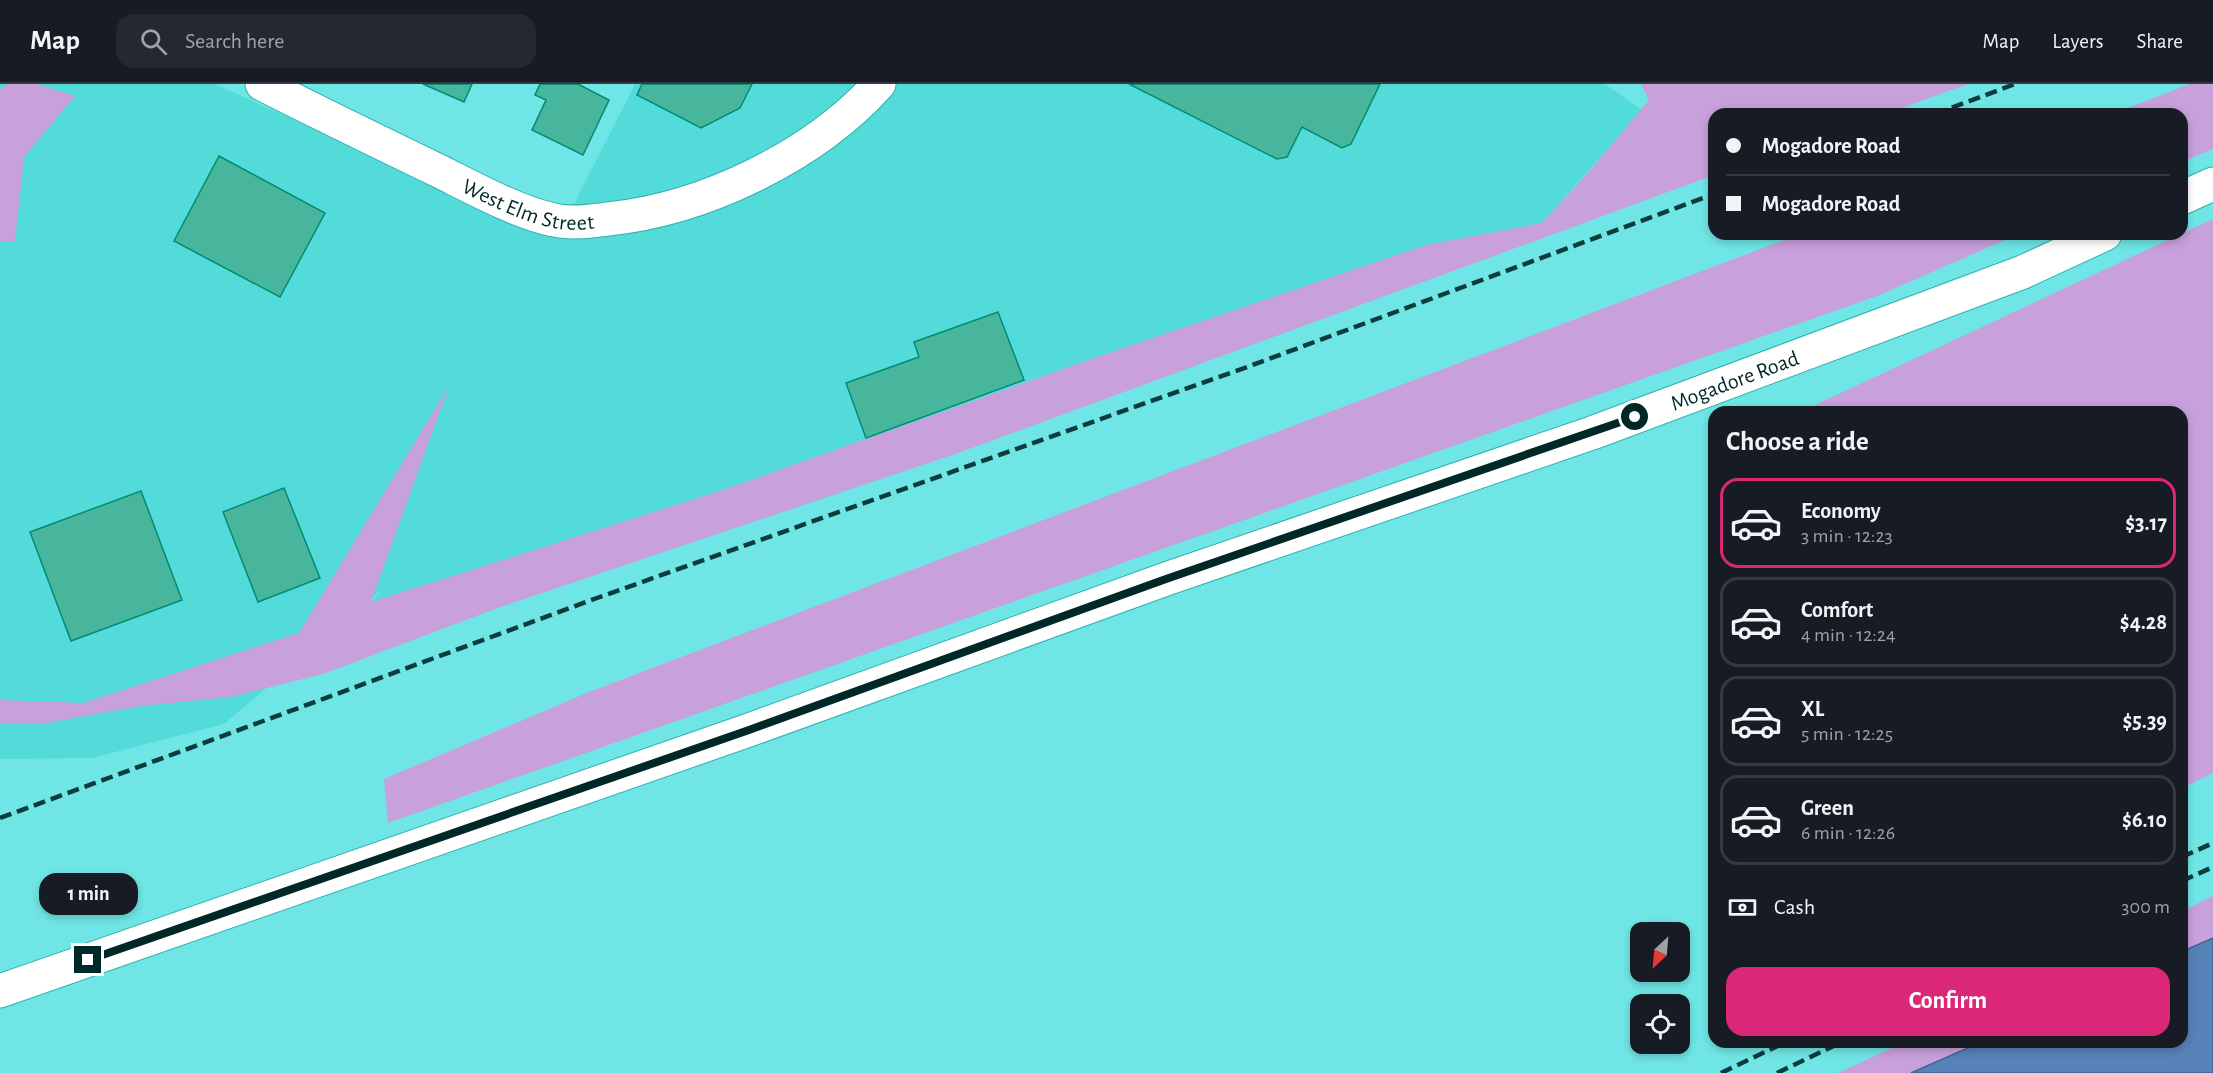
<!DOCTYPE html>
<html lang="en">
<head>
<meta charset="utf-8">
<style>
  :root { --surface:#171b24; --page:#242831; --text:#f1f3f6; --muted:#9ea1a6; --line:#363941; --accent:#db2777 }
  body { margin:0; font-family:"Alegreya Sans",sans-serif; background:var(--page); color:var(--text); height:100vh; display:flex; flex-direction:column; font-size:22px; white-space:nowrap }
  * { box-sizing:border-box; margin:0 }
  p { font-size:20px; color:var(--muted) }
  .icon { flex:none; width:33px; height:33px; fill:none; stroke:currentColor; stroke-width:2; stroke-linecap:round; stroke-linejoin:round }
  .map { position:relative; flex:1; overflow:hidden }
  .drawer { position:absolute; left:1708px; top:322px; width:480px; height:642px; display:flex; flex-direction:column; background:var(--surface); border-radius:18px; box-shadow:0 3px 9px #0003 }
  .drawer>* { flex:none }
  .guide { position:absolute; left:1708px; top:24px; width:480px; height:132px; border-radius:18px; box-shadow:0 3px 9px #0003; display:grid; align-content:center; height:132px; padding:0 18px; background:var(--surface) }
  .needle { width:39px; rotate:206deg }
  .tools { position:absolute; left:1630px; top:838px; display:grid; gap:12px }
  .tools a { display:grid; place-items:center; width:60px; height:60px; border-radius:12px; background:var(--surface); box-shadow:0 3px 9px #0003; font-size:30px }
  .end { position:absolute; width:27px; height:27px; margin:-14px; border:8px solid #002828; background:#fff; box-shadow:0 0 0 3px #fff }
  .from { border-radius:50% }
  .bubble { position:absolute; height:42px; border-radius:18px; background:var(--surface); box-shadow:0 3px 9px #0003; font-size:20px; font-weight:700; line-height:42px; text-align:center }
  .guide b { display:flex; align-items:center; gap:21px; height:57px; font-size:22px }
  .guide b+b { border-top:2px solid var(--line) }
  .guide i { width:15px; height:15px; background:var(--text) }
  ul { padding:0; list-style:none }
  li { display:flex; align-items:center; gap:18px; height:90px; margin:0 12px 9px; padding:0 6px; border:3px solid var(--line); border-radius:18px }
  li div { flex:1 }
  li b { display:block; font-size:22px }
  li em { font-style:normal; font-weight:700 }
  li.on { border-color:var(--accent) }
  li>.icon { width:54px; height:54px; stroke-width:1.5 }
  h2 { padding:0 18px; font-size:27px; line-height:72px }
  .pay { display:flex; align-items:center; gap:15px; height:66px; padding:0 18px; font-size:22px }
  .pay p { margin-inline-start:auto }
  .button { display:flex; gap:12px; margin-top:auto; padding:12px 18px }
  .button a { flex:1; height:69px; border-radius:18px; background:var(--accent); color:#fff; font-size:24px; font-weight:700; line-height:69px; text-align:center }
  header { display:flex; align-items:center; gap:36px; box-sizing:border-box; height:84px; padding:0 30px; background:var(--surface); border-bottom:2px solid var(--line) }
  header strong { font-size:28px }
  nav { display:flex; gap:33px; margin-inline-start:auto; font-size:21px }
  .search { width:420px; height:54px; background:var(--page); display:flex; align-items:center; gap:15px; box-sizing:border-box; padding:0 21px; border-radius:18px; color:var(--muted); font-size:22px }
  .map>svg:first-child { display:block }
  .built { fill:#53dbda }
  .green { fill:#c8a0db }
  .water { fill:#5782b8; stroke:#3d678d; stroke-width:1.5 }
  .building { fill:#48b69c; stroke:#018c74; stroke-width:1.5 }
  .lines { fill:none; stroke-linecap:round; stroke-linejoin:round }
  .minor-casing { stroke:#2eb1b1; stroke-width:35 }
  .tertiary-casing { stroke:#2eb1b1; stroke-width:35 }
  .minor { stroke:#fff; stroke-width:33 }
  .tertiary { stroke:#fff; stroke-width:33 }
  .rail { stroke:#0c3c3c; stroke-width:4.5; stroke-dasharray:12 6; stroke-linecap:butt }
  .route { stroke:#002828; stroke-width:8 }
  .labels { text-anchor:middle; stroke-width:6; stroke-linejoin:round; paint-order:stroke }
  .street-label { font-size:22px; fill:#002828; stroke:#6fe6e5 }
</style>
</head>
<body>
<header>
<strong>Map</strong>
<div class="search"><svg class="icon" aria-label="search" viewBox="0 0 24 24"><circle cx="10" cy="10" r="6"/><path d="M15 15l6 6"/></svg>Search here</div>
<nav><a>Map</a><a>Layers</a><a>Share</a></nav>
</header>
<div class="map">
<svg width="2213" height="989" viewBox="0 0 2213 989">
  <rect width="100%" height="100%" fill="#6fe6e5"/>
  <path class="built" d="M0,0H215L427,96L562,150L578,112L635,0H1605L1642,26L1542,139L1439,159L1091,275L723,406L370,519L384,504L224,640L92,674L0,675Z"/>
  <path class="green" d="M8,0H37L75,12L24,73L15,158H0V5Z
    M1641,0H1968L1885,30H1714V91L961,368L495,525L323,590L231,613L141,622L47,639L0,640V616L83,619L299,549L449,302L371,518L723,406L1091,275L1426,161L1542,139L1593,83L1649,16Z
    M2190,0H2213V65L2183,78L2182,30H2112Z
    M2213,135V689L2183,704L2182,328H1800Z
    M1800,150H2019L1877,212L388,739L384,695L589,608Z
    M2213,812V854L2183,867L2182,827Z
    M1902,959V958L1979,959L1911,989H1838Z"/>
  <path class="water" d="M2213,854V989H1911L1979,959L2182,958L2183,867Z"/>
  <path class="building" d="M423,0H472L464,18Z
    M540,0H578L609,16L583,71L532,46L546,16L535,11Z
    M642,0H752L740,24L701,44L637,11Z
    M1129,0H1380L1351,60L1342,64L1302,43L1287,73L1277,75Z
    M219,72L325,129L280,213L174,157Z
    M998,228L1024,296L866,354L846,299L919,273L914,258Z
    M284,404L320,494L258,518L223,428Z
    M141,407L182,516L71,557L30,448Z"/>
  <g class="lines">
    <g class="minor-casing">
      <g id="minor">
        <path id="s1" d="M262,0C321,30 381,59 441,88C473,104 519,129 554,136C571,140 591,137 608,135C705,125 814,72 879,0"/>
      </g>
    </g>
    <g class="tertiary-casing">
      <g id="tertiary">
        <path d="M2182,114L2213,100"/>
        <path id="s2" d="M0,907L749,646L1166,495L1592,349L2023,188L2105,150"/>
      </g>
    </g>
    <use href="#minor" class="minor"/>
    <use href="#tertiary" class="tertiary"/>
    <path class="rail" d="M1935,30L2015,0
      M0,734L597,514L1247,283L1714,110
      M2182,773L2213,759
      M2182,797L2213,783
      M1721,989L1786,958
      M1777,989L1842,958"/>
  </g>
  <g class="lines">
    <path class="route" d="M88,876L749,646L1166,495L1635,333"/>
  </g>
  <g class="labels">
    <g class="street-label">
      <text dy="8" stroke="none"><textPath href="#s1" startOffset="294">West Elm Street</textPath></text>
      <text dy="8" stroke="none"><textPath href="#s2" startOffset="1839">Mogadore Road</textPath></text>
    </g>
  </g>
</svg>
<div class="tools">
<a><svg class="needle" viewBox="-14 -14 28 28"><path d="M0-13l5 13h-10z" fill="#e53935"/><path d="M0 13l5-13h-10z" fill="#9ea1a6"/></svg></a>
<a><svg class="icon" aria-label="locate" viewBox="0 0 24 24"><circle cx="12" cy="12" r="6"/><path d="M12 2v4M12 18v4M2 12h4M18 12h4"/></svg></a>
</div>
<i class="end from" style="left:1635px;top:333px"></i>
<i class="end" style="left:88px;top:876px"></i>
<div class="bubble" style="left:39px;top:789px;width:99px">1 min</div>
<div class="guide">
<b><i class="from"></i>Mogadore Road</b>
<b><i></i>Mogadore Road</b>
</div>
<section class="drawer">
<h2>Choose a ride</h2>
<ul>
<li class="on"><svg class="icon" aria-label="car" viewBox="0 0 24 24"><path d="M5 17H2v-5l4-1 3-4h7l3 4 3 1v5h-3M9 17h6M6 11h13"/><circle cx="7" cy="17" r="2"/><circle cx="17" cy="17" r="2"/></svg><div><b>Economy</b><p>3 min · 12:23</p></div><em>$3.17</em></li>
<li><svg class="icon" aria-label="car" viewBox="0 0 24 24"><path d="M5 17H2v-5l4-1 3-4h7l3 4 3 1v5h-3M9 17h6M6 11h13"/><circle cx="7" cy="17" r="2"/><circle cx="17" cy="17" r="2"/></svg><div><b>Comfort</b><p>4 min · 12:24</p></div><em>$4.28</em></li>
<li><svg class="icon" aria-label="car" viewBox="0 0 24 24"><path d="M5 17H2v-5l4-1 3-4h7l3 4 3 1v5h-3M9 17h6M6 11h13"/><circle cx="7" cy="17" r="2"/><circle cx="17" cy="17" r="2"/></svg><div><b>XL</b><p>5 min · 12:25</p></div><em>$5.39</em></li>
<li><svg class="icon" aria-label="car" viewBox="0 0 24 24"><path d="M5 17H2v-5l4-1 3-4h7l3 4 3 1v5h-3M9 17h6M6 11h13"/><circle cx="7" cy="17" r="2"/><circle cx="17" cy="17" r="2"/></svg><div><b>Green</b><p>6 min · 12:26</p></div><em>$6.10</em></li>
</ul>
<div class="pay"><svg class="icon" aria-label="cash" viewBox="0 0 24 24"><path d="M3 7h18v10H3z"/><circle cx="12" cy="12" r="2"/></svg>Cash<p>300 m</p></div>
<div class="button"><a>Confirm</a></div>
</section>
</div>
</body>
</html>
